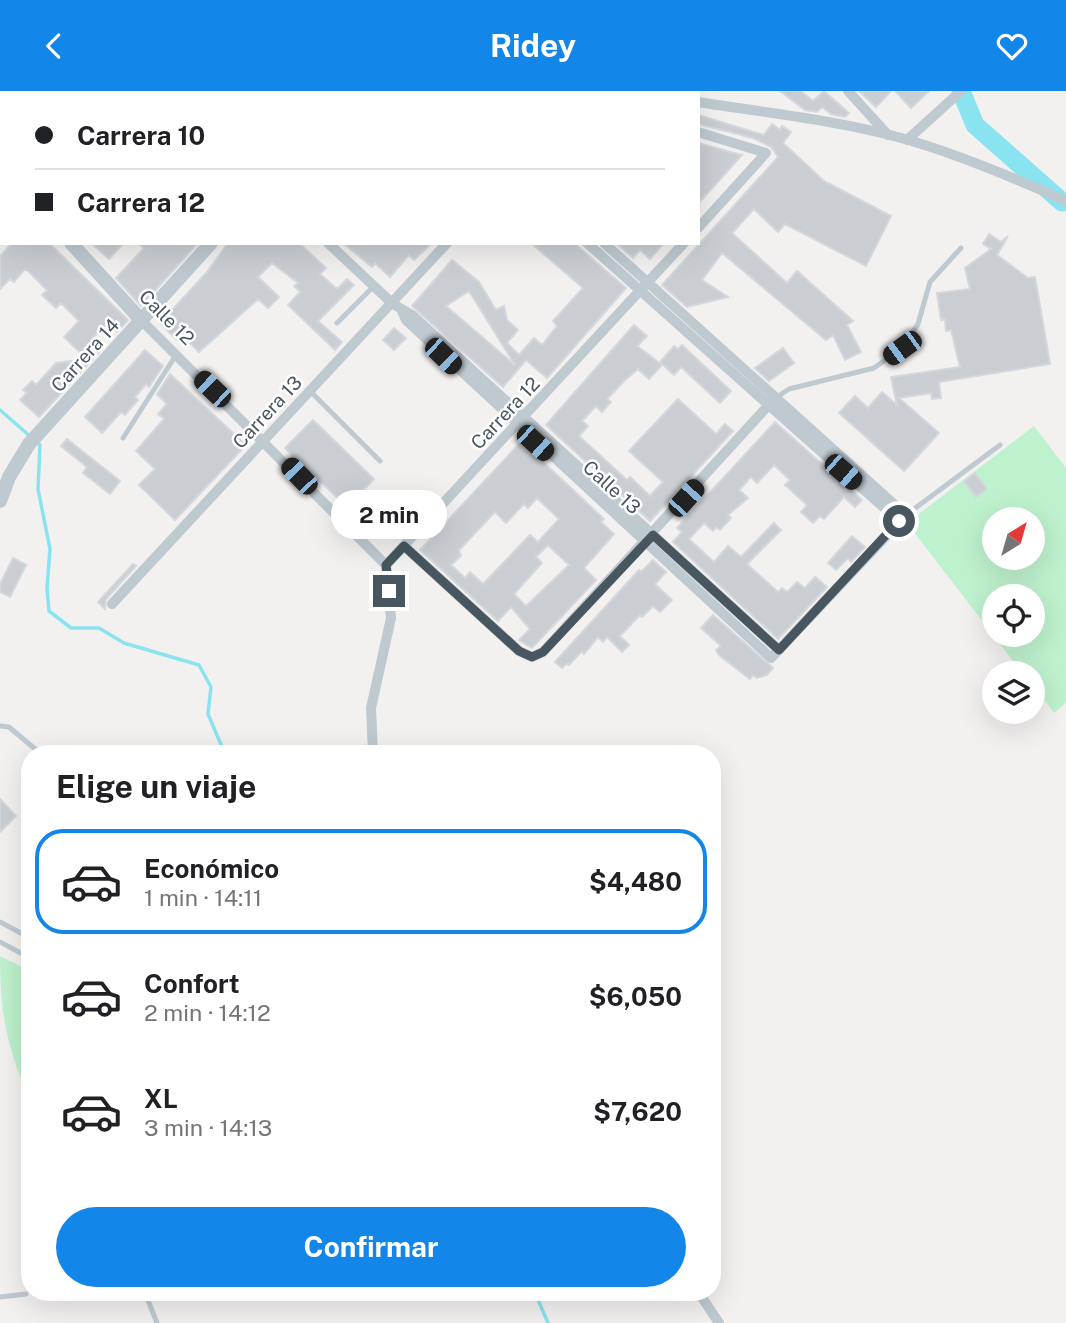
<!DOCTYPE html>
<html lang="es">
<head>
<meta charset="utf-8">
<style>
  :root { --surface:#fff; --page:#f2f2f2; --text:#202124; --muted:#757577; --line:#e0e0e0; --accent:#1386ea }
  body { margin:0; font-family:"Public Sans",sans-serif; background:var(--page); color:var(--text); height:100vh; display:flex; flex-direction:column; font-size:26px; white-space:nowrap }
  * { box-sizing:border-box; margin:0 }
  p { font-size:23px; color:var(--muted) }
  .icon { flex:none; width:38px; height:38px; fill:none; stroke:currentColor; stroke-width:2; stroke-linecap:round; stroke-linejoin:round }
  .map { position:relative; flex:1; overflow:hidden }
  .details { position:absolute; left:21px; top:654px; width:700px; height:556px; display:flex; flex-direction:column; background:var(--surface); border-radius:28px; box-shadow:0 7px 28px #0002 }
  .details>* { flex:none }
  .top-card { position:absolute; left:0px; top:0px; width:700px; height:154px; box-shadow:0 7px 28px #0002; display:grid; align-content:center; height:154px; padding:0 35px; background:var(--surface) }
  .needle { width:46px; rotate:37deg }
  .buttons { position:absolute; left:982px; top:416px; display:grid; gap:14px }
  .buttons a { display:grid; place-items:center; width:63px; height:63px; border-radius:50%; background:var(--surface); box-shadow:0 7px 28px #0002; font-size:35px }
  .end { position:absolute; width:32px; height:32px; margin:-16px; border:9px solid #47565f; background:#fff; box-shadow:0 0 0 4px #fff }
  .from { border-radius:50% }
  .bubble { position:absolute; height:49px; border-radius:24px; background:var(--surface); box-shadow:0 7px 28px #0002; font-size:23px; font-weight:700; line-height:49px; text-align:center }
  .car { position:absolute; width:21px; height:42px; margin:-21px -10px; border-radius:9px; box-shadow:0 0 5px 2px #0007; background:linear-gradient(#222 24%,#8ab4d8 0 40%,#222 0 76%,#8ab4d8 0 86%,#222 0) }
  .top-card b { display:flex; align-items:center; gap:24px; height:66px; font-size:26px }
  .top-card b+b { border-top:2px solid var(--line) }
  .top-card i { width:18px; height:18px; background:var(--text) }
  ul { padding:0; list-style:none }
  li { display:flex; align-items:center; gap:21px; height:105px; margin:0 14px 10px; padding:0 21px; border:4px solid transparent; border-radius:28px }
  li div { flex:1 }
  li b { display:block; font-size:26px }
  li em { font-style:normal; font-weight:700 }
  li.selected { border-color:var(--accent) }
  li>.icon { width:63px; height:63px; stroke-width:1.5 }
  h2 { padding:0 35px; font-size:32px; line-height:84px }
  .primary-button { display:flex; gap:14px; margin-top:auto; padding:14px 35px }
  .primary-button a { flex:1; height:80px; border-radius:42px; background:var(--accent); color:#fff; font-size:28px; font-weight:700; line-height:80px; text-align:center }
  header { display:flex; justify-content:space-between; align-items:center; height:91px; padding:0 35px; background:var(--accent); color:#fff; font-size:32px; font-weight:700 }
  .map>svg:first-child { display:block }
  .green { fill:#bef1cd; fill-rule:evenodd }
  .lines { fill:none; stroke-linecap:round; stroke-linejoin:round }
  .stream { stroke:#8ae4ef; stroke-width:3.5 }
  .river { stroke:#8ae4ef; stroke-width:19 }
  .building { fill:#caced3; stroke:#d4d7dc; stroke-width:2; fill-rule:evenodd }
  .service { stroke:#bec9d0; stroke-width:5 }
  .minor { stroke:#bec9d0; stroke-width:10 }
  .tertiary { stroke:#bec9d0; stroke-width:14 }
  .route { stroke:#47565f; stroke-width:9 }
  .labels { text-anchor:middle; stroke-width:5; stroke-linejoin:round; paint-order:stroke }
  .street-label { font-size:19px; fill:#47565f; stroke:#fff }
</style>
</head>
<body>
<header><svg class="icon" aria-label="back" viewBox="0 0 24 24"><path d="M15 5l-7 7 7 7"/></svg>Ridey<svg class="icon" aria-label="heart" viewBox="0 0 24 24"><path d="M12 20l-8-8c-3-5 5-10 8-4 3-6 11-1 8 4z"/></svg></header>
<div class="map">
<svg width="1066" height="1232" viewBox="0 0 1066 1232">
  <rect width="100%" height="100%" fill="#f3f0f0"/>
  <path class="green" d="M1034,335L1066,377V612L1054,622L1033,594L1032,583H1023L907,432ZM994,429H1032V467H994ZM994,506H1032V544H994Z
    M0,865L30,880V1010C7,956 0,924 0,865Z"/>
  <g class="lines">
    <path class="stream" d="M0,319L31,346
      M37,351L40,354L38,398L50,458L47,497L49,520L71,537H99L124,552L199,574L211,596L208,623L225,663
      M535,1202L548,1232"/>
    <path class="river" d="M961,0L975,34L1062,111"/>
  </g>
  <path class="building" d="M780,0H801L813,10L824,0L849,22L845,26L831,23L822,16L817,21L805,19Z
    M859,0H891L876,16Z
    M895,0H929L911,17Z
    M698,24L764,44L772,33L780,39L782,35L791,41L783,52L824,90L891,125L866,175L785,133L778,141L754,118L732,142L787,192L797,180L853,230L847,234L861,261L845,269L833,244L826,249L722,162L702,189L728,206L687,216L662,194L778,66L771,56L753,47L698,33Z
    M698,52L742,64L698,113Z
    M989,143L1001,151L1008,145L997,164L1028,187L1035,186L1050,273L939,291L941,307L932,308L931,302L899,307L939,342L904,380L839,322L855,305L868,317L882,301L897,314L891,286L960,276L951,239L946,240L945,228L941,229L937,202L970,198L965,177L991,158L983,153Z
    M12,152H49L128,229L117,241L108,232L92,247L103,257L39,326L20,309L27,302L23,299L32,290L36,294L56,272L87,268L64,246L79,230L61,212L56,217L42,204L47,199L29,181L25,178L14,191L10,188L0,198V165Z
    M91,152H124L109,168Z
    M137,152H198L141,215L116,187L144,157Z
    M228,152H299L326,177L320,183L337,198L347,188L354,194L318,230L342,251L335,259L288,214L300,201L294,195L298,192L272,172L258,186L279,206L268,217L258,208L199,261L182,244L177,249L160,232L207,181Z
    M343,152H432L414,169L409,164L390,186L375,172L372,176Z
    M531,152H574L626,197L547,287L526,269L503,296L412,215L452,169L479,191L496,219L504,215L507,229L518,239L507,252L519,264L534,247L542,254L557,235L553,230L583,197ZM469,200L482,221L515,274L446,215Z
    M616,152H664L650,168L640,159L633,167Z
    M634,234L647,245L637,255L662,274L649,288L638,278L624,290L607,308L611,311L602,321L596,315L582,330L588,335L579,345L627,389L630,386L650,405L663,391L629,360L678,308L716,343L725,333L733,340L650,430L546,334Z
    M394,237L406,247L394,259L383,249Z
    M682,254L731,300L720,312L681,276L674,284L660,271L674,255L678,258Z
    M783,257L794,272L769,290L755,277Z
    M145,259L163,275L149,296L146,293L135,306L138,309L125,324L121,321L102,342L85,326Z
    M170,283L246,354L175,429L139,394L155,378L136,360L164,328L158,323L167,313L157,303Z
    M313,329L374,388L347,416L285,357Z
    M775,331L862,409L855,416L844,406L824,428L820,425L813,432L801,421L807,414L785,394L790,389L774,374L757,392L751,386L739,399L748,407L728,424L731,427L720,439L716,436L713,440L704,432L689,448L714,471L728,455L741,466L774,432L781,439L747,473L778,501L782,497L787,501L797,491L805,497L815,486L827,496L778,548L673,451L682,441L677,437Z
    M67,348L120,390L110,403L83,382L87,376L61,355Z
    M519,353L540,368L604,428L601,431L614,443L584,477L596,489L532,557L519,549L530,538L511,516L498,530L420,459ZM537,407L559,428L538,451L530,444L483,493L470,481L465,487L451,474L461,465L459,459L495,421L506,432L524,413L528,417ZM548,454L569,474L526,515L514,503L542,472L536,466Z
    M975,382L987,398L976,406L964,390Z
    M852,445L865,456L851,471L848,467L836,479L828,472Z
    M13,467L26,474L10,506L0,501V493Z
    M653,469L666,481L655,493L672,509L660,521L653,515L642,526L640,524L620,545L629,554L622,561L607,546L603,551L598,546L584,563L582,560L569,574L566,573L562,577L555,571L639,479L641,481Z
    M133,473L136,475L106,508L105,518L98,511Z
    M713,524L773,577L767,584L757,587L753,584L750,588L719,564L716,559L721,555L701,537Z
    M0,708L16,725L0,741Z"/>
  <g class="lines">
    <path class="service" d="M337,232L374,195
      M310,300L380,370
      M777,306L789,298L874,277L902,257L918,233L930,191L961,157
      M123,347L176,264
      M906,424L1000,354
      M0,635L9,636L41,663
      M0,831L30,847
      M0,851L30,867
      M145,1202L157,1232
      M0,1206L26,1203"/>
    <path class="minor" d="M427,0L428,2
      M629,0L639,2
      M848,0L888,44
      M579,2L581,0
      M698,11C767,22 837,29 905,48C960,64 1014,87 1066,110
      M698,41L766,62L698,137
      M907,49L961,0
      M0,74L2,76
      M0,126L2,124
      M328,152L393,213L412,224L779,559
      M587,152L899,430
      M402,220L406,229L771,567L906,424L604,152
      M142,230L386,474
      M404,455L519,560L532,566L543,561L775,307
      M112,513L447,152
      M373,663L371,617L391,527L386,474L684,152
      M699,1202L719,1232"/>
    <path class="tertiary" d="M164,0L166,2
      M110,2L112,0
      M344,2L345,0
      M71,152L142,230
      M0,410L9,386L29,353L211,152"/>
  </g>
  <g class="lines">
    <path class="route" d="M389,500L386,474L404,455L519,560L532,566L543,561L653,444L779,559L899,430"/>
  </g>
  <g class="labels">
    <g class="street-label">
      <text transform="translate(167 226) rotate(45)" y="7">Calle 12</text>
      <text transform="translate(85 264) rotate(-48)" y="7">Carrera 14</text>
      <text transform="translate(267 321) rotate(-47)" y="7">Carrera 13</text>
      <text transform="translate(505 322) rotate(-47)" y="7">Carrera 12</text>
      <text transform="translate(612 396) rotate(42)" y="7">Calle 13</text>
    </g>
  </g>
</svg>
<div class="buttons">
<a><svg class="needle" viewBox="-14 -14 28 28"><path d="M0-13l5 13h-10z" fill="#e53935"/><path d="M0 13l5-13h-10z" fill="#757577"/></svg></a>
<a><svg class="icon" aria-label="locate" viewBox="0 0 24 24"><circle cx="12" cy="12" r="6"/><path d="M12 2v4M12 18v4M2 12h4M18 12h4"/></svg></a>
<a><svg class="icon" aria-label="layers" viewBox="0 0 24 24"><path d="M12 4l9 5-9 5-9-5zM3 14l9 5 9-5"/></svg></a>
</div>
<i class="end from" style="left:899px;top:430px"></i>
<i class="end" style="left:389px;top:500px"></i>
<div class="bubble" style="left:331px;top:399px;width:116px">2 min</div>
<i class="car" style="left:902px;top:257px;rotate:234deg"></i>
<i class="car" style="left:443px;top:265px;rotate:134deg"></i>
<i class="car" style="left:212px;top:298px;rotate:314deg"></i>
<i class="car" style="left:535px;top:352px;rotate:132deg"></i>
<i class="car" style="left:843px;top:381px;rotate:131deg"></i>
<i class="car" style="left:299px;top:385px;rotate:316deg"></i>
<i class="car" style="left:686px;top:407px;rotate:42deg"></i>
<div class="top-card">
<b><i class="from"></i>Carrera 10</b>
<b><i></i>Carrera 12</b>
</div>
<section class="details">
<h2>Elige un viaje</h2>
<ul>
<li class="selected"><svg class="icon" aria-label="car" viewBox="0 0 24 24"><path d="M5 17H2v-5l4-1 3-4h7l3 4 3 1v5h-3M9 17h6M6 11h13"/><circle cx="7" cy="17" r="2"/><circle cx="17" cy="17" r="2"/></svg><div><b>Económico</b><p>1 min · 14:11</p></div><em>$4,480</em></li>
<li><svg class="icon" aria-label="car" viewBox="0 0 24 24"><path d="M5 17H2v-5l4-1 3-4h7l3 4 3 1v5h-3M9 17h6M6 11h13"/><circle cx="7" cy="17" r="2"/><circle cx="17" cy="17" r="2"/></svg><div><b>Confort</b><p>2 min · 14:12</p></div><em>$6,050</em></li>
<li><svg class="icon" aria-label="car" viewBox="0 0 24 24"><path d="M5 17H2v-5l4-1 3-4h7l3 4 3 1v5h-3M9 17h6M6 11h13"/><circle cx="7" cy="17" r="2"/><circle cx="17" cy="17" r="2"/></svg><div><b>XL</b><p>3 min · 14:13</p></div><em>$7,620</em></li>
</ul>
<div class="primary-button"><a>Confirmar</a></div>
</section>
</div>
</body>
</html>
